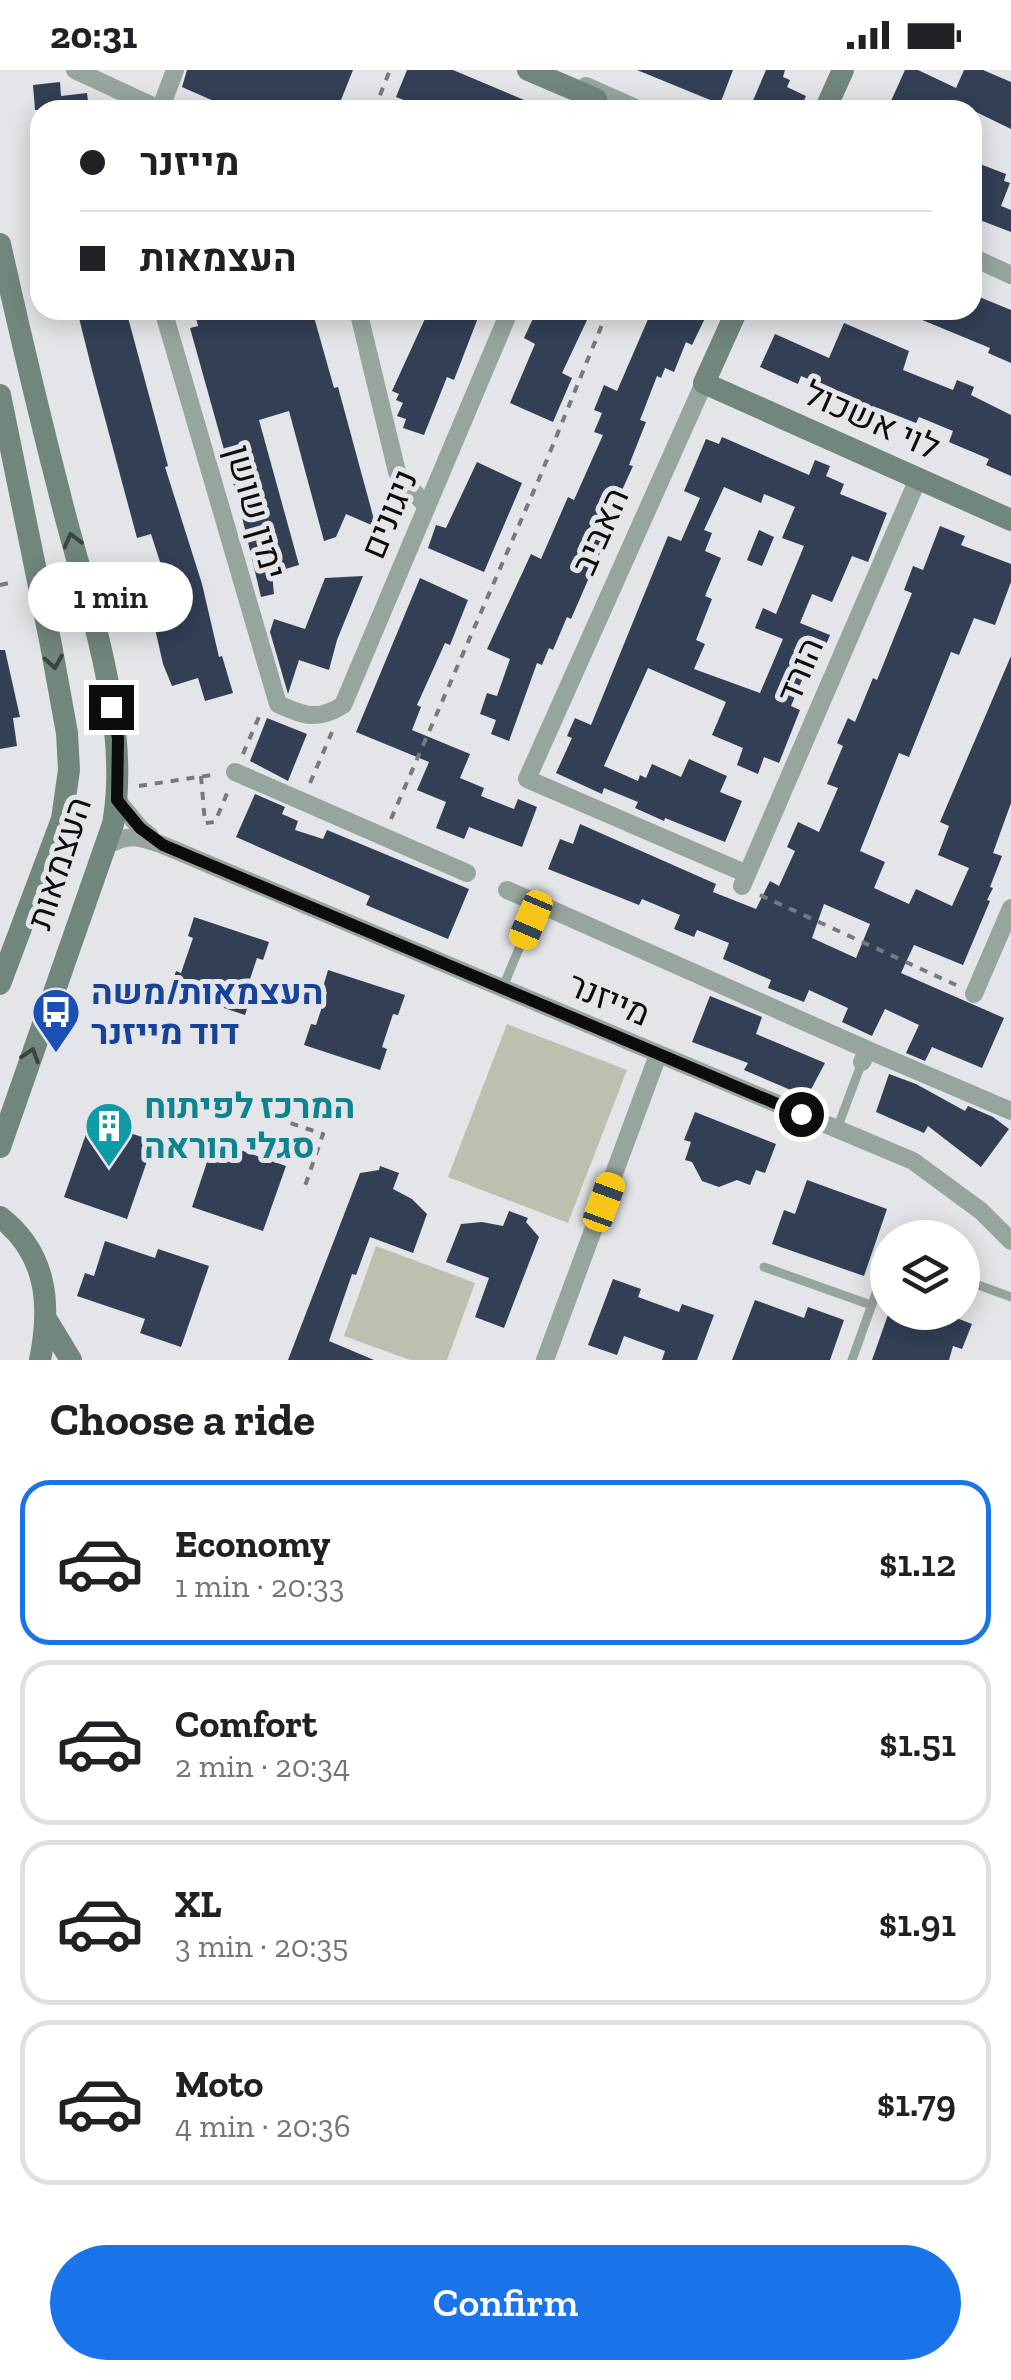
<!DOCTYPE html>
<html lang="en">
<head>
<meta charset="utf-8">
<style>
  :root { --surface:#fff; --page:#f6f6f6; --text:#202124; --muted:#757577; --line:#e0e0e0; --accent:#1a73e8 }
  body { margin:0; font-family:"Zilla Slab",Heebo,serif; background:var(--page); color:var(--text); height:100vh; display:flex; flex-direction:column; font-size:38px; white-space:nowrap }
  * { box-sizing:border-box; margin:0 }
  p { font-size:32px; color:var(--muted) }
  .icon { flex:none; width:55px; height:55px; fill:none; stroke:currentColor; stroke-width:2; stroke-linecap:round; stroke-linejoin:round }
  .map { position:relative; height:1290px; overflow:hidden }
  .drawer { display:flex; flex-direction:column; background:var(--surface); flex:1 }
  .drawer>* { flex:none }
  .hud { position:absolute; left:30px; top:30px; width:952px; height:220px; border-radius:30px; box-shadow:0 5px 25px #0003; display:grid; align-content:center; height:220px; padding:0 50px; background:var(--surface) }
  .controls { position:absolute; left:870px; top:1150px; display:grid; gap:20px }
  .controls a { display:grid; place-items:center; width:110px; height:110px; border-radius:50%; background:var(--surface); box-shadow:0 5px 25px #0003; font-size:50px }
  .end { position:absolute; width:45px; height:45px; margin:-22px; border:12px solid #0c0c0e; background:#fff; box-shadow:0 0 0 5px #fff }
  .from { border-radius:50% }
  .bubble { position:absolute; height:70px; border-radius:35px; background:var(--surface); box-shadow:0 5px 25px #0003; font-size:32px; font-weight:600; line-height:70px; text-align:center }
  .car { position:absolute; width:30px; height:60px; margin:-30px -15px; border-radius:12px; box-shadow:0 0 8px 2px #0007; background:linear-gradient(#f5c518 24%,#345 0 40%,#f5c518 0 76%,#345 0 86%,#f5c518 0) }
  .hud b { display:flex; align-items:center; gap:35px; height:95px; font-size:38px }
  .hud b+b { border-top:2px solid var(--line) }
  .hud i { width:25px; height:25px; background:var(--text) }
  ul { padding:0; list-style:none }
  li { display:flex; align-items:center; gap:30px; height:165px; margin:0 20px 15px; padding:0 30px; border:5px solid var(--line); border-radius:30px }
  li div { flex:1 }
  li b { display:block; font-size:38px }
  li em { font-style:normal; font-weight:600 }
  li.on { border-color:var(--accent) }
  li>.icon { width:90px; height:90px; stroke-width:1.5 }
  h2 { padding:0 50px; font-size:45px; line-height:120px }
  .primary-button { display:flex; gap:20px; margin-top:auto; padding:20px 50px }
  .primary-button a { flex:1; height:115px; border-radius:60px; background:var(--accent); color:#fff; font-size:40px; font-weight:600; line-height:115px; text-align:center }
  .status { display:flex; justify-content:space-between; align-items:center; height:70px; padding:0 50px; background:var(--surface); direction:ltr }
  .status svg { height:28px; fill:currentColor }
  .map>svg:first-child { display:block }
  .green { fill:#bbc1ae }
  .building { fill:#323f55; fill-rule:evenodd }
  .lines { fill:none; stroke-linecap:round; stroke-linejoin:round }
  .path { stroke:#78797c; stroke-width:4; stroke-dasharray:8 8; stroke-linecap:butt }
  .lane { stroke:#97a59f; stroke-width:9 }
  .street { stroke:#97a59f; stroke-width:18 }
  .secondary { stroke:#71867d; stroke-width:22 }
  .oneway { stroke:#394340 }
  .route { stroke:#0c0c0e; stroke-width:12 }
  .labels { text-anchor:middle; stroke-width:10; stroke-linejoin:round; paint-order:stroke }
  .street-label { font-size:35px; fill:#0c0c0e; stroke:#e3e5e8 }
  .transit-label { font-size:35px; font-weight:bold; fill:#164399; stroke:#e3e5e8; text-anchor:start }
  .culture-label { font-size:35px; font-weight:bold; fill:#0d838f; stroke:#e3e5e8; text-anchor:start }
</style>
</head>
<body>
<div class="status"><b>20:31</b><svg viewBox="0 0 49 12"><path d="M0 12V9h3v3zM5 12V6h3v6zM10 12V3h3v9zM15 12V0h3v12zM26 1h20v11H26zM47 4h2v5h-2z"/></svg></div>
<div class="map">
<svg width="1011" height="1290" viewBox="0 0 1011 1290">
  <rect width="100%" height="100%" fill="#e3e5e8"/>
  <path class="green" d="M507,954L627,1000L568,1153L448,1107Z
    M376,1176L475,1213L447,1290H410L344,1266Z"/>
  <path class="building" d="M187,0H353L337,40H234L182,17Z
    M407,0H453L548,40H429L396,27Z
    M637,0H733L720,34Z
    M766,0H785L783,7L790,10L787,17L806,26L800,40H749Z
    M905,0H918L956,18L964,0H983L1011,12V59L972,40H911L891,31Z
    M60,12L61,26L87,23L89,40H35L33,15Z
    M972,91L1006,104L1004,111L1010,113L1001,136L1011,140V162L972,147Z
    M972,224L1011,240V293L988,283L990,278L898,240H972Z
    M111,240H126L168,396L165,397L202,514L219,587L222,586L233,623L205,631L198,608L172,616L163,594L151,541L157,540L146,507L163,501L151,464L137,468L93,304L79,248Z
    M194,240H312L334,318L338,317L376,457L346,444L336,467L324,471L289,341L259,350L299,495L272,503L274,524L261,527L238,430L190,258L198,256Z
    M429,240H481L454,310L447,307L424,365L403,358L406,349L397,346L403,333L396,330L399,324L392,321Z
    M537,240H570L588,248L562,303L572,308L553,352L510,333L535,274L524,268Z
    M652,240H709L692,275L686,272L674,302L665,298L661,308L657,306L640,350L646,352L629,395L633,396L607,453L612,455L571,549L567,547L553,580L549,578L542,595L537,593L509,671L491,664L496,650L480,644L487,623L497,626L510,589L487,579L531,484L541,489L568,427L574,430L603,365L594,362L602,343L594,340L604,315L617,321Z
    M844,253L909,281L903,300L953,320L957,310L974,317L971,325L1011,345V406L986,395L989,389L949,372L953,361L919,347L916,353L878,338L868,361L850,353L860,330L801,306L798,314L760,297L775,264L829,288Z
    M722,367L809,405L815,390L830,396L826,406L844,414L840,424L887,443L868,492L852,486L832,532L812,524L800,553L830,565L813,606L805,603L791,636L800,640L779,693L764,687L758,704L737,695L743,678L712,665L726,632L648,598L604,696L638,711L640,705L646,708L652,694L681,707L689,689L727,706L720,722L742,731L725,772L665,748L664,751L635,738L638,732L604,718L602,724L556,703L572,668L567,666L575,648L591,655L668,466L681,471L700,428L684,421L706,369L719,374ZM724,417L761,433L764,424L795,437L782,468L804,476L776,544L763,538L755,558L783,569L760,623L694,599L705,574L696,570L712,529L705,526L721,488L705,481L712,463L704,460Z
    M477,392L522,413L484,502L428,478L436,455L446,458Z
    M940,456L965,466L961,475L1011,494V512L995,555L974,548L959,585L951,582L909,687L899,683L860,781L885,792L874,818L909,834L916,819L952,836L969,798L938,785L949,756L940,752L1011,586V733L993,783L1002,786L990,817L993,818L987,830L990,831L963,895L914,875L901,903L1004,948L982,998L932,977L925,991L906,983L919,955L885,939L872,966L842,952L848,938L809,920L804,932L768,918L771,910L723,889L729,873L697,860L694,867L674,859L680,845L642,829L639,835L548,799L560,769L573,774L580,754L716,814L713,822L756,839L770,811L779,816L795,781L787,777L798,752L819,762L838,718L827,714L843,676L837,673L848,648L855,652L873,608L877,610L912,523L904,520L913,496L923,500ZM824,834L870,854L856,888L812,868Z
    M759,460L774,467L762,496L747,490Z
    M363,506L337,570L329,600L299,590L288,624L270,562L274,549L305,559L325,508Z
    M420,508L468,530L450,575L445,573L417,635L421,637L412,660L470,684L460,708L484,718L481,726L514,739L518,729L537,737L522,777L469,757L464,769L436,758L446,732L417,720L429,692L356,662Z
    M0,580H5L20,647L13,648L17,676L0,679Z
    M267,648L307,664L288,711L250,691Z
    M255,724L285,737L282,744L298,751L295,760L323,769L327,760L469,819L448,869L366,835L370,826L236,767Z
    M194,847L269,872L263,890L257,888L245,924L251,926L245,945L170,920L176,901L181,903L193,868L188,866Z
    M328,900L405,925L398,945L393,944L382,977L387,979L380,1000L304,975L311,954L316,955L327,922L322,921Z
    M710,926L762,947L756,964L825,993L807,1027L744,1000L748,993L692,972Z
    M889,1004L916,1014L965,1041L968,1036L993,1047L1009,1059L981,1097L928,1056L924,1063L876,1042Z
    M695,1042L776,1074L765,1103L756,1100L750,1115L737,1110L719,1117L702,1111L692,1092L685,1090L691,1072L684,1070Z
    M91,1050L154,1071L127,1149L64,1127Z
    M214,1071L286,1096L263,1161L192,1137Z
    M380,1096L399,1103L393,1119L412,1129L427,1144L413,1183L370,1167L356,1205L352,1204L329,1271L374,1290H288L360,1103L379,1100Z
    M807,1110L887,1139L864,1206L772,1174L784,1140L795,1144Z
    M509,1141L528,1148L526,1152L539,1167L504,1258L475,1247L489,1208L446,1192L461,1154L482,1152L503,1156Z
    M105,1171L155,1188L158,1179L209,1196L181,1277L140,1263L145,1249L77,1226L85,1203L94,1206Z
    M613,1209L641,1219L638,1227L679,1242L682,1234L714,1245L697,1290H662L665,1281L624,1266L617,1285L588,1275Z
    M755,1230L804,1248L808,1237L844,1250L830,1290H732Z
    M889,1242H941L972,1254L962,1279L953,1276L949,1290H872Z"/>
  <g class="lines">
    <path class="path" d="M374,40L390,0
      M0,515L13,512
      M243,684L261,642
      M201,706L205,753L215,752L228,721
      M310,713L332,662
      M139,716L218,704
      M391,749L539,409L608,240
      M760,825L956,915
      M245,1038L323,1064L305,1116"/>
    <path class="lane" d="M503,917L531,850
      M837,1059L862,992
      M764,1197L871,1235
      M962,1209L1011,1227
      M852,1290L888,1190"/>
    <path class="street" d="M75,0L161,40
      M586,16L640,40
      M160,40L175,0
      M972,187L1011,205
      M163,240L278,634C304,646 318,651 343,635L510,240
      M358,240L397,402L427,437
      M704,313L527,709L747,804
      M235,702L467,803
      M117,730L140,758L150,766
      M104,777C129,763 137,766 163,775L913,1091L981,1141L1011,1171
      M742,816L918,409
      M507,820L539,834
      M531,850L539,834L868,980L862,992
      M974,924L1011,838
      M868,980L1011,1041
      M545,1290L658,985"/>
    <path class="secondary" d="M528,0L596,29
      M825,40L843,0
      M0,174C20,264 41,352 64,441C89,537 131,655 113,754L0,1077
      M737,240L704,313L1011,450
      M0,325L51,575L67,663L69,700L62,749L0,914
      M0,1147C48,1184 51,1236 40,1290
      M48,1252L71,1290"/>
  </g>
  <defs><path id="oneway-chevron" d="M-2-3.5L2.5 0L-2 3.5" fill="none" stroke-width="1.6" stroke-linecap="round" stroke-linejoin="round" transform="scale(2.5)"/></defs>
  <g class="oneway">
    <use href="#oneway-chevron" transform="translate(72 470) rotate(-105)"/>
    <use href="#oneway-chevron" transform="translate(54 592) rotate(80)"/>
    <use href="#oneway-chevron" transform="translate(31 985) rotate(-72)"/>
  </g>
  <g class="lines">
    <path class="route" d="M111,637L118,668L117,730L140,758L163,775L801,1044"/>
  </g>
  <defs>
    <g id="bus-pin" transform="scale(2.5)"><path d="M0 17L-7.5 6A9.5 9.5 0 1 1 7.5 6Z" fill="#1a4fb4" stroke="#e3e5e8"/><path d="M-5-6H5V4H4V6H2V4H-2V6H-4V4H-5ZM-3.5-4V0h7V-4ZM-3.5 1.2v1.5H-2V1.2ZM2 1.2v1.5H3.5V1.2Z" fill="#fff"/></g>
    <g id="building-pin" transform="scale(2.5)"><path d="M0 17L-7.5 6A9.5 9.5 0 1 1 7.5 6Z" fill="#0f9aa8" stroke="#e3e5e8"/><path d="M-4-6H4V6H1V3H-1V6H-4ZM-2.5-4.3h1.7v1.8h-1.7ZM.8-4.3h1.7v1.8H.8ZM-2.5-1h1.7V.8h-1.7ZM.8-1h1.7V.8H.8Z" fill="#fff"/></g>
  </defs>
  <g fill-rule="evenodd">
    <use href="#bus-pin" x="56" y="942"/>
    <use href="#building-pin" x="109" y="1056"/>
  </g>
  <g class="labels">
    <g class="street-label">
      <text transform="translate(872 350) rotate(24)" y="12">לוי אשכול</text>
      <text transform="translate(256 442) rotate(74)" y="12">ימין שושן</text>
      <text transform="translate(389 444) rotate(-67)" y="12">ניגונים</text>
      <text transform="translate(600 461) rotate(-66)" y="12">האביב</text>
      <text transform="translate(800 600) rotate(-67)" y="12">הורד</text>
      <text transform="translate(59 793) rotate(-72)" y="12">העצמאות</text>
      <text transform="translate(609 929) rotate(23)" y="12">מייזנר</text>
    </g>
    <g class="transit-label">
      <text x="91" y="934">העצמאות/משה<tspan x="91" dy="40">דוד מייזנר</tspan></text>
    </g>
    <g class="culture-label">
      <text x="144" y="1048">המרכז לפיתוח<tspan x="144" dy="40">סגלי הוראה</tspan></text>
    </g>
  </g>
</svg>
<div class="controls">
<a><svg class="icon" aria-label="layers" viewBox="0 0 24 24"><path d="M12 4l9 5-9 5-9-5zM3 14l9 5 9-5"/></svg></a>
</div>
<i class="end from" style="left:801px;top:1044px"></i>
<i class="end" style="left:111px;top:637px"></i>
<div class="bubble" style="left:28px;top:492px;width:165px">1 min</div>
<i class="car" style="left:531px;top:850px;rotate:203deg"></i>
<i class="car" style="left:604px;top:1132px;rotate:20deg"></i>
<div class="hud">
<b><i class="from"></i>מייזנר</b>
<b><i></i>העצמאות</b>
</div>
</div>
<section class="drawer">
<h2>Choose a ride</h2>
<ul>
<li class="on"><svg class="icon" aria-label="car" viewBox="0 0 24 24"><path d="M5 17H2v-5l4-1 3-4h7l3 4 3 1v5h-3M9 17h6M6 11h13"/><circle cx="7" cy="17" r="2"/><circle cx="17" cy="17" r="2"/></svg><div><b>Economy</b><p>1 min · 20:33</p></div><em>$1.12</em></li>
<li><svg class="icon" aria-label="car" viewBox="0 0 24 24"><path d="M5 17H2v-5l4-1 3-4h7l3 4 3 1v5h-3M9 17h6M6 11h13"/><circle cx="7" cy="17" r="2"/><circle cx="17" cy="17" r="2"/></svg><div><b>Comfort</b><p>2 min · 20:34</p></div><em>$1.51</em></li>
<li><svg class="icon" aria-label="car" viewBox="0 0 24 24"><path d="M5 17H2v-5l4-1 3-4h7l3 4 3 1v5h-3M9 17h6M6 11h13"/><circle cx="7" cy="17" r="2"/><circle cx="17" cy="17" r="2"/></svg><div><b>XL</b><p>3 min · 20:35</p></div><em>$1.91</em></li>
<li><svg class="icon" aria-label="car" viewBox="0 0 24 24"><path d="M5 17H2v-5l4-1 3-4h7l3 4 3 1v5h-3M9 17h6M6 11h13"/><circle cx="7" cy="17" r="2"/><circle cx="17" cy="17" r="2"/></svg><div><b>Moto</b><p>4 min · 20:36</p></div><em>$1.79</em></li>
</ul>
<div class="primary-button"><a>Confirm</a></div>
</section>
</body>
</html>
